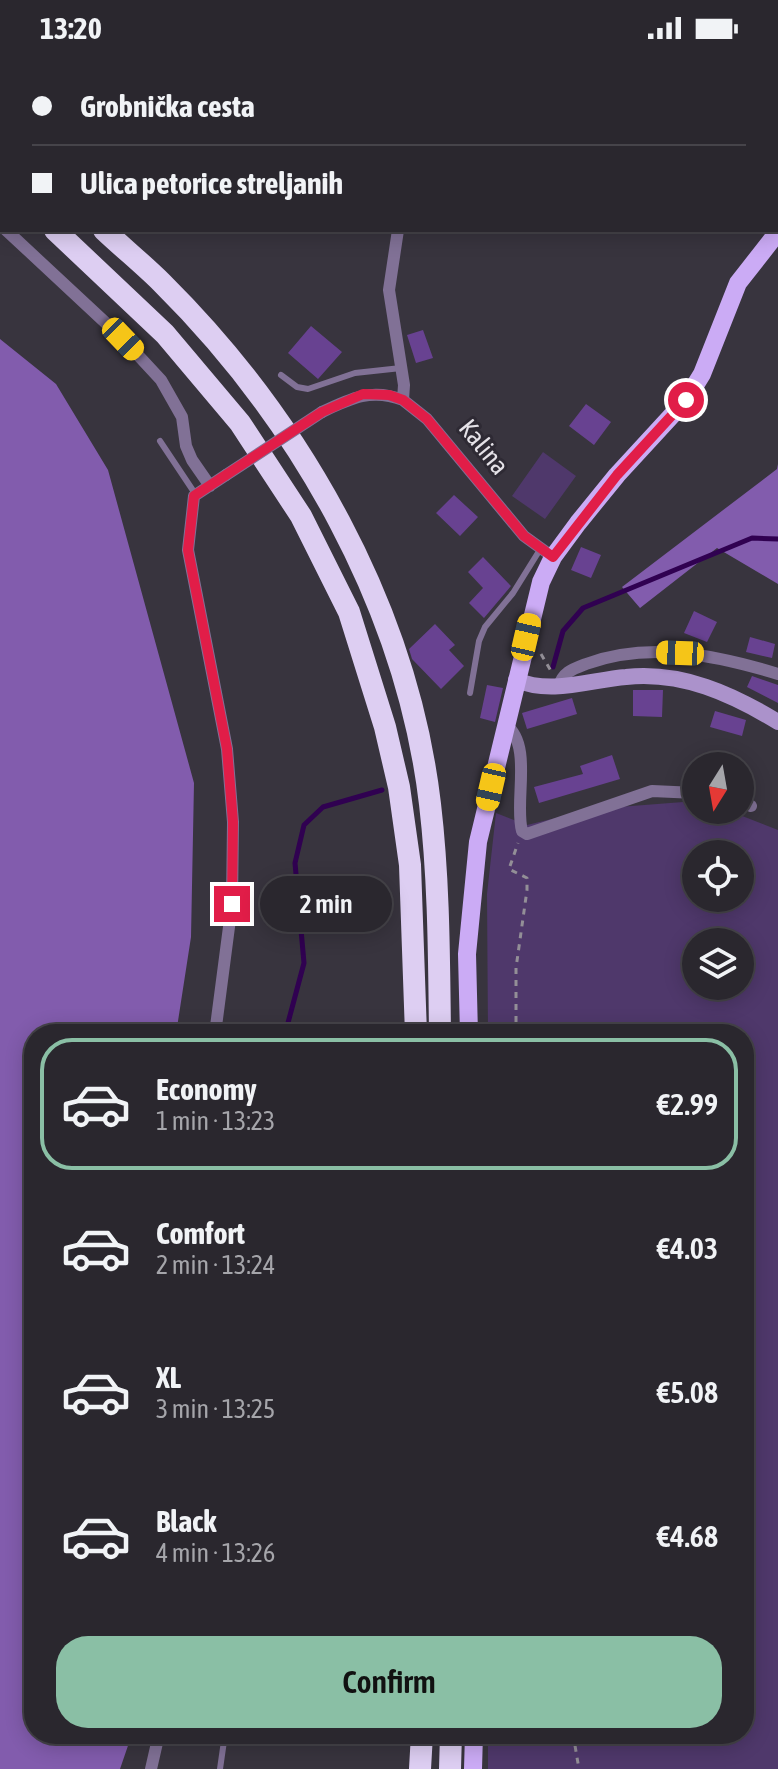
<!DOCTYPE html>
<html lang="en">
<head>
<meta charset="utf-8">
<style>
  :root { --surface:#2a272e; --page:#322f36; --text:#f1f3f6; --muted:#a5a5aa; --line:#46444a; --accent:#8abfa5 }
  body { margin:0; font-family:"Asap Condensed",sans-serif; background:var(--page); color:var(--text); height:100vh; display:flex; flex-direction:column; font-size:30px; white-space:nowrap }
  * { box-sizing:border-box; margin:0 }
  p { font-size:26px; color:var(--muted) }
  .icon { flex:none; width:44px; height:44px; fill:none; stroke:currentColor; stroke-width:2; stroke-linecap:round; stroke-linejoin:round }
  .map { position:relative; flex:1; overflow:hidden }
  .drawer { position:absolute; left:24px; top:968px; width:730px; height:720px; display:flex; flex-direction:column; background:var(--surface); border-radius:32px; box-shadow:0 4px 20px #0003,0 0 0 2px var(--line) }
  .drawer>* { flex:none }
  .guide { position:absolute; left:0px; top:0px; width:778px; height:176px; box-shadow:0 4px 20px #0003,0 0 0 2px var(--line); display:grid; align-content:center; height:176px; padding:0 32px; background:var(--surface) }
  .needle { width:52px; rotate:191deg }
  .fabs { position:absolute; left:682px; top:696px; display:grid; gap:16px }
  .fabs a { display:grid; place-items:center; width:72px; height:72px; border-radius:50%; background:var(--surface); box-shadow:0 4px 20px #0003,0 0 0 2px var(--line); font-size:40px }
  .end { position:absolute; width:36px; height:36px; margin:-18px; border:10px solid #e11d48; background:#fff; box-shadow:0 0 0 4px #fff }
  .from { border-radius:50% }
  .bubble { position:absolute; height:56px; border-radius:28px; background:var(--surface); box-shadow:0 4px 20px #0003,0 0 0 2px var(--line); font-size:26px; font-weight:600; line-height:56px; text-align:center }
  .car { position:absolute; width:24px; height:48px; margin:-24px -12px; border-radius:10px; box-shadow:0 0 6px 2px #0007; background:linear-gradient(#f5c518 24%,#345 0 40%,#f5c518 0 76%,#345 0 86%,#f5c518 0) }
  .guide b { display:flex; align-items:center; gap:28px; height:76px; font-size:30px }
  .guide b+b { border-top:2px solid var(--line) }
  .guide i { width:20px; height:20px; background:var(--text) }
  ul { padding:14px 0 0; list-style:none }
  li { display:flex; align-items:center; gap:24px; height:132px; margin:0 16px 12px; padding:0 16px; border:4px solid transparent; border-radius:32px }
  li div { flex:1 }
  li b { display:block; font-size:30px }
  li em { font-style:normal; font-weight:600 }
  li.on { border-color:var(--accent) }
  li>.icon { width:72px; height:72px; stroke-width:1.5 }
  .cta { display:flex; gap:16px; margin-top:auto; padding:16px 32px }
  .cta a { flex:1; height:92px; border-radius:32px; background:var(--accent); color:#111; font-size:32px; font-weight:600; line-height:92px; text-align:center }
  .status { display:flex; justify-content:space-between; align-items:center; height:56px; padding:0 40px; background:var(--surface); direction:ltr }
  .status svg { height:22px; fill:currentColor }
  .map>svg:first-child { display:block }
  .green { fill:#4f386b; fill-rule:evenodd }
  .forest { fill:#825cad }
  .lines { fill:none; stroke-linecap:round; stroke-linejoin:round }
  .stream { stroke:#300151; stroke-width:5 }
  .building { fill:#684291 }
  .path { stroke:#938f97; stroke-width:3; stroke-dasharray:6 6; stroke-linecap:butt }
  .service { stroke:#817196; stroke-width:6 }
  .minor { stroke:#817196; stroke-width:12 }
  .secondary { stroke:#ab92cb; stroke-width:16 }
  .primary { stroke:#cbabf5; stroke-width:18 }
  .trunk { stroke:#d4bcf4; stroke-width:20 }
  .motorway { stroke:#ddcef2; stroke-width:22 }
  .minor-bridge { stroke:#817196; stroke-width:12 }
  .route { stroke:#e11d48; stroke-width:10 }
  .labels { text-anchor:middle; stroke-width:6; stroke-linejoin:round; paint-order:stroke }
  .street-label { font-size:26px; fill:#e5e2e8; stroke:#2e2a34 }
</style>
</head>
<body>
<div class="status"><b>13:20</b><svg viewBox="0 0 49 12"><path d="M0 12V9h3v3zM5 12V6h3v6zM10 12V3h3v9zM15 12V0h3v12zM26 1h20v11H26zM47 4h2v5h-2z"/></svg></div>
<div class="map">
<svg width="778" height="1713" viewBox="0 0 778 1713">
  <rect width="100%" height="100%" fill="#38343e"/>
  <path class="green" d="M543,396L576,420L545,463L512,440Z
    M696,745V754H727L778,774V1713H488V1678H744V978H488L487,838L496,757L527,769L593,753ZM696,798H740V842H696ZM696,886H740V930H696Z"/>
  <path class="forest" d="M0,283L56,328L108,414L194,727L191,881L176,978H34V1678H132L120,1713H0Z
    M778,408V528L717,492L640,552L622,531L777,413Z"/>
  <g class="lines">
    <path class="stream" d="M553,611L563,575L583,552L752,482L778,483
      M285,978L304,907L295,807L304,769L323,751L382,734"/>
  </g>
  <path class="building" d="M311,270L342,296L318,323L288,297Z
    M423,274L433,302L416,307L407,279Z
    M586,348L611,366L594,389L569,370Z
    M454,439L478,461L460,480L436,457Z
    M581,491L601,499L591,522L571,514Z
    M483,501L511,530L484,562L469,547L483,532L468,516Z
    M694,555L717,566L707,586L684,577Z
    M435,568L455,589L449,594L464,610L441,633L412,603L409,593Z
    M750,581L775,588L772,602L746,596Z
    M752,620L778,629V647L747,631Z
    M487,629L503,632L495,666L480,662Z
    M633,634H663L662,661L633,660Z
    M572,642L577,658L527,673L522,657Z
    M715,655L746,664L742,680L710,671Z
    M612,699L620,723L539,747L534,731L583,718L580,710Z"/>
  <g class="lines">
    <path class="path" d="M541,598L551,615
      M516,978V912L527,834V822L509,813L518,787
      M573,1678L579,1713"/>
    <path class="service" d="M281,319L297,331L308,333L355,317L401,312
      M160,385L196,439
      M470,637L479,585L485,571L513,537L541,492
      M220,1713L225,1678"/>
    <path class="minor" d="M317,0L318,2
      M529,0L530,2
      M613,0L615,2
      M6,174L123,283L161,324L182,361L186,390L192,404L210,430
      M398,174L389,234L404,329L403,344L427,363L524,480L553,501
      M322,356C351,342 372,332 403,344
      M559,630C563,616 573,613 586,608C649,585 716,599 778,618
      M506,669C533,689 514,746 522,775L527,778L652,735L696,737
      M740,745L751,750
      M215,978L232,848L233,766L227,693L188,494L194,440L226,419
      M151,1713L159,1678"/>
    <path class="secondary" d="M516,624C551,639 590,624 626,621C682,615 732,638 778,666"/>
    <path class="primary" d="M752,0L753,2
      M776,48L778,53
      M469,978L467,898L478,786L541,526L553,501L578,467L617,419L686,344L702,318L738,227L778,176
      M473,1713L474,1678"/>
    <path class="trunk" d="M93,2V0
      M0,39L2,40"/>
    <path class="motorway" d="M128,0V2
      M0,71L2,73
      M0,119L2,121
      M55,174L165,278L240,367L301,460L349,556L385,671L399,731L410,809L416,978
      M104,174C123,192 144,209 162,227C301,365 407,552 430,748C439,824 439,901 440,978
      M420,1713L422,1678
      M450,1713L451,1678"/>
    <path class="minor-bridge" d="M226,419L322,356"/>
  </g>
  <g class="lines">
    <path class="route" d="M232,848L233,766L227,693L188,494L194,440L322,356L363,338L389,339L403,344L427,363L524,480L553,501L617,419L686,344"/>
  </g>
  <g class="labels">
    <g class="street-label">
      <text transform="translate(484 391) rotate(51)" y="9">Kalina</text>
    </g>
  </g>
</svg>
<div class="fabs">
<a><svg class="needle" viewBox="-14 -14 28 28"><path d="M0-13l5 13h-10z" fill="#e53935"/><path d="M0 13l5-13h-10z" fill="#a5a5aa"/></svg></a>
<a><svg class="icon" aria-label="locate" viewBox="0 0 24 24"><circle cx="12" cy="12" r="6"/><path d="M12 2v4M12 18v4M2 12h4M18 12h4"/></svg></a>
<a><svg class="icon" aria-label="layers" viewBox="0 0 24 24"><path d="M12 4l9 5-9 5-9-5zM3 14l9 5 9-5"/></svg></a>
</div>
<i class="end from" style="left:686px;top:344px"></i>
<i class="end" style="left:232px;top:848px"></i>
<div class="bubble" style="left:260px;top:820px;width:132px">2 min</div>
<i class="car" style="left:123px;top:283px;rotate:136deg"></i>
<i class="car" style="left:526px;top:581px;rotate:13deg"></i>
<i class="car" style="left:680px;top:597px;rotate:272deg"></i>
<i class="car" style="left:491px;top:731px;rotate:193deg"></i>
<div class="guide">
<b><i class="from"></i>Grobnička cesta</b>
<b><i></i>Ulica petorice streljanih</b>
</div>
<section class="drawer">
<ul>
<li class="on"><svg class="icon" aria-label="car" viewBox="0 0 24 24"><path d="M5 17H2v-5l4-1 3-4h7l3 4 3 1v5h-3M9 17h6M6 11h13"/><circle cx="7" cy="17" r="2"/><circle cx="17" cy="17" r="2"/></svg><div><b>Economy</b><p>1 min · 13:23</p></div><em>€2.99</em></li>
<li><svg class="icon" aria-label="car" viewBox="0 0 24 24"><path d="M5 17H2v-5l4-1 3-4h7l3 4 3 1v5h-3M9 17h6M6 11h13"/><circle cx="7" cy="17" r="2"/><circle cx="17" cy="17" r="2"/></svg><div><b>Comfort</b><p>2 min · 13:24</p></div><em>€4.03</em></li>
<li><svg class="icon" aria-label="car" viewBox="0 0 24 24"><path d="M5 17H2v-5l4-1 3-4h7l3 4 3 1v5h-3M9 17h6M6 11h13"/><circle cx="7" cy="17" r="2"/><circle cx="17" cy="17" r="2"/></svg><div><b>XL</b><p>3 min · 13:25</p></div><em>€5.08</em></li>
<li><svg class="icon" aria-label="car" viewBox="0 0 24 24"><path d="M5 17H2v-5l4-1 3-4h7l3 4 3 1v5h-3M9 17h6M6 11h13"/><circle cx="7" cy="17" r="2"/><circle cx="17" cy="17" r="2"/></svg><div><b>Black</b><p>4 min · 13:26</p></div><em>€4.68</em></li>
</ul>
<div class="cta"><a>Confirm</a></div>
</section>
</div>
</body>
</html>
